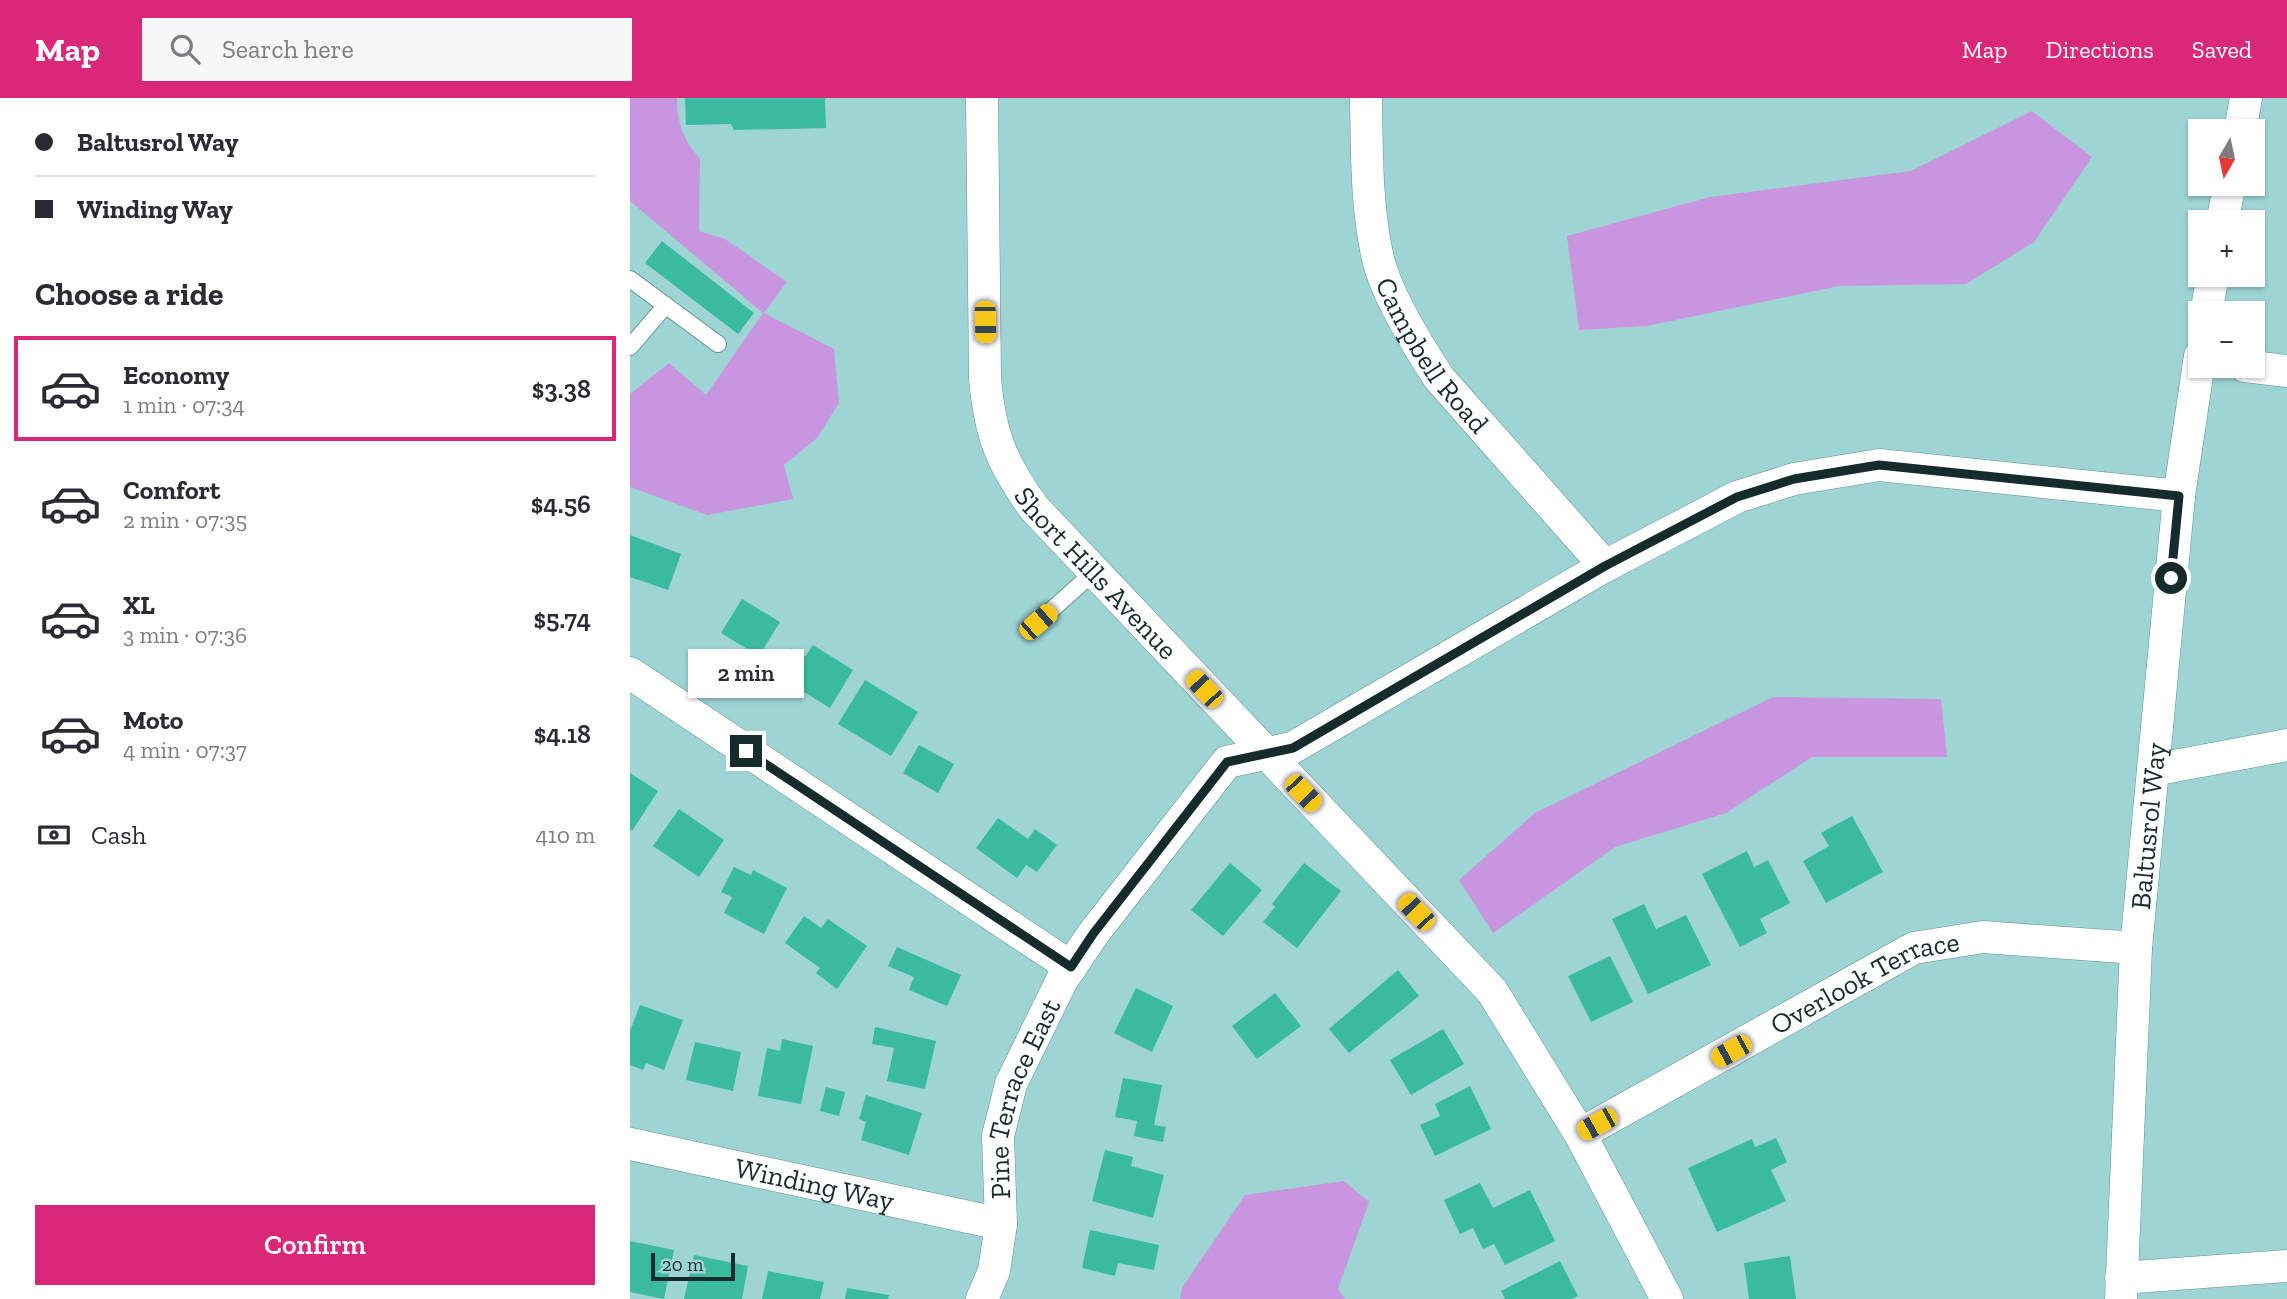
<!DOCTYPE html>
<html lang="en">
<head>
<meta charset="utf-8">
<style>
  :root { --surface:#fff; --page:#f7f7f7; --text:#2b2b33; --muted:#7c7c81; --line:#e1e1e2; --accent:#db2777 }
  body { margin:0; font-family:"Zilla Slab",serif; background:var(--page); color:var(--text); height:100vh; display:flex; flex-direction:column; font-size:26px; white-space:nowrap }
  * { box-sizing:border-box; margin:0 }
  p { font-size:23px; color:var(--muted) }
  .icon { flex:none; width:38px; height:38px; fill:none; stroke:currentColor; stroke-width:2; stroke-linecap:round; stroke-linejoin:round }
  .map { position:relative; flex:1; overflow:hidden }
  .panel { display:flex; flex-direction:column; background:var(--surface); width:630px }
  .panel>* { flex:none }
  .hud { display:grid; align-content:center; height:154px; padding:0 35px; background:var(--surface) }
  .needle { width:46px; rotate:189deg }
  .tools { position:absolute; left:1558px; top:21px; display:grid; gap:14px }
  .tools a { display:grid; place-items:center; width:77px; height:77px; border-radius:0px; background:var(--surface); box-shadow:0 2px 5px #0004; font-size:35px }
  .scale { position:absolute; left:21px; bottom:18px; width:84px; box-sizing:border-box; padding-left:7px; border:4px solid #162c2c; border-top:0; font-size:19px; line-height:24px; white-space:nowrap; color:#162c2c; -webkit-text-stroke:5px #9ed4d4; paint-order:stroke }
  .end { position:absolute; width:32px; height:32px; margin:-16px; border:9px solid #162c2c; background:#fff; box-shadow:0 0 0 4px #fff }
  .from { border-radius:50% }
  .bubble { position:absolute; height:49px; border-radius:0px; background:var(--surface); box-shadow:0 2px 5px #0004; font-size:23px; font-weight:600; line-height:49px; text-align:center }
  .car { position:absolute; width:21px; height:42px; margin:-21px -10px; border-radius:9px; box-shadow:0 0 5px 2px #0007; background:linear-gradient(#f5c518 24%,#345 0 40%,#f5c518 0 76%,#345 0 86%,#f5c518 0) }
  .hud b { display:flex; align-items:center; gap:24px; height:66px; font-size:26px }
  .hud b+b { border-top:2px solid var(--line) }
  .hud i { width:18px; height:18px; background:var(--text) }
  ul { padding:0; list-style:none }
  li { display:flex; align-items:center; gap:21px; height:105px; margin:0 14px 10px; padding:0 21px; border:4px solid transparent; border-radius:0px }
  li div { flex:1 }
  li b { display:block; font-size:26px }
  li em { font-style:normal; font-weight:600 }
  li.selected { border-color:var(--accent) }
  li>.icon { width:63px; height:63px; stroke-width:1.5 }
  h2 { padding:0 35px; font-size:32px; line-height:84px }
  .pay { display:flex; align-items:center; gap:18px; height:77px; padding:0 35px; font-size:26px }
  .pay p { margin-inline-start:auto }
  .button { display:flex; gap:14px; margin-top:auto; padding:14px 35px }
  .button a { flex:1; height:80px; border-radius:0px; background:var(--accent); color:#fff; font-size:28px; font-weight:600; line-height:80px; text-align:center }
  header { display:flex; align-items:center; gap:42px; box-sizing:border-box; height:98px; padding:0 35px; background:var(--accent); color:#fff }
  header strong { font-size:33px }
  nav { display:flex; gap:38px; margin-inline-start:auto; font-size:24px }
  .search { width:490px; height:63px; background:var(--page); display:flex; align-items:center; gap:18px; box-sizing:border-box; padding:0 24px; border-radius:0px; color:var(--muted); font-size:26px }
  main { display:flex; flex:1; min-height:0 }
  .map>svg:first-child { display:block }
  .green { fill:#c896de }
  .building { fill:#3abba0 }
  .lines { fill:none; stroke-linecap:round; stroke-linejoin:round }
  .lane-casing { stroke:#5f9493; stroke-width:18 }
  .street-casing { stroke:#5f9493; stroke-width:33 }
  .lane { stroke:#fff; stroke-width:16 }
  .street { stroke:#fff; stroke-width:32 }
  .route { stroke:#162c2c; stroke-width:9 }
  .labels { text-anchor:middle; stroke-width:5; stroke-linejoin:round; paint-order:stroke }
  .street-label { font-size:28px; fill:#162c2c; stroke:#9ed4d4 }
</style>
</head>
<body>
<header>
<strong>Map</strong>
<div class="search"><svg class="icon" aria-label="search" viewBox="0 0 24 24"><circle cx="10" cy="10" r="6"/><path d="M15 15l6 6"/></svg>Search here</div>
<nav><a>Map</a><a>Directions</a><a>Saved</a></nav>
</header>
<main>
<section class="panel">
<div class="hud">
<b><i class="from"></i>Baltusrol Way</b>
<b><i></i>Winding Way</b>
</div>
<h2>Choose a ride</h2>
<ul>
<li class="selected"><svg class="icon" aria-label="car" viewBox="0 0 24 24"><path d="M5 17H2v-5l4-1 3-4h7l3 4 3 1v5h-3M9 17h6M6 11h13"/><circle cx="7" cy="17" r="2"/><circle cx="17" cy="17" r="2"/></svg><div><b>Economy</b><p>1 min · 07:34</p></div><em>$3.38</em></li>
<li><svg class="icon" aria-label="car" viewBox="0 0 24 24"><path d="M5 17H2v-5l4-1 3-4h7l3 4 3 1v5h-3M9 17h6M6 11h13"/><circle cx="7" cy="17" r="2"/><circle cx="17" cy="17" r="2"/></svg><div><b>Comfort</b><p>2 min · 07:35</p></div><em>$4.56</em></li>
<li><svg class="icon" aria-label="car" viewBox="0 0 24 24"><path d="M5 17H2v-5l4-1 3-4h7l3 4 3 1v5h-3M9 17h6M6 11h13"/><circle cx="7" cy="17" r="2"/><circle cx="17" cy="17" r="2"/></svg><div><b>XL</b><p>3 min · 07:36</p></div><em>$5.74</em></li>
<li><svg class="icon" aria-label="car" viewBox="0 0 24 24"><path d="M5 17H2v-5l4-1 3-4h7l3 4 3 1v5h-3M9 17h6M6 11h13"/><circle cx="7" cy="17" r="2"/><circle cx="17" cy="17" r="2"/></svg><div><b>Moto</b><p>4 min · 07:37</p></div><em>$4.18</em></li>
</ul>
<div class="pay"><svg class="icon" aria-label="cash" viewBox="0 0 24 24"><path d="M3 7h18v10H3z"/><circle cx="12" cy="12" r="2"/></svg>Cash<p>410 m</p></div>
<div class="button"><a>Confirm</a></div>
</section>
<div class="map">
<svg width="1657" height="1201" viewBox="0 0 1657 1201">
  <rect width="100%" height="100%" fill="#9ed4d4"/>
  <path class="green" d="M0,0H47C47,24 53,42 70,60L69,133L95,141L157,184L134,215L204,251L209,305L187,340L154,367L163,401L77,417L0,389V296L39,265L76,297L133,215L0,103Z
    M1402,13L1462,59L1404,144L1336,186L1209,188L1017,228L949,232L937,138L1080,99L1281,73Z
    M1143,599L1311,601L1317,659H1182L1096,715L985,749L863,835L829,782L905,715Z
    M714,1083L739,1104L708,1191L715,1201H550L552,1190L615,1097Z"/>
  <path class="building" d="M55,0H195L196,30L104,32L101,26L56,27Z
    M32,143L124,215L108,236L15,165Z
    M0,437L51,456L38,492L0,479Z
    M112,501L150,524L129,558L91,535Z
    M183,547L223,572L200,610L145,576L161,550L175,559Z
    M235,582L288,614L261,658L208,626Z
    M289,647L324,666L308,695L273,675Z
    M0,675L28,693L2,733L0,731Z
    M49,711L94,742L69,779L23,748Z
    M1222,718L1253,774L1196,805L1173,763L1199,748L1191,735Z
    M368,720L398,741L405,731L427,747L407,774L396,767L387,780L346,750Z
    M1117,753L1124,769L1138,762L1160,805L1130,821L1137,835L1110,849L1072,776Z
    M600,765L632,792L593,838L561,812Z
    M674,765L711,793L667,850L633,824L645,809L642,806Z
    M104,769L121,777L123,772L157,790L134,836L94,815L102,799L91,794Z
    M1014,806L1026,831L1056,817L1081,867L1018,896L982,821Z
    M174,818L191,830L198,821L237,848L207,891L186,875L190,870L155,845Z
    M267,849L331,877L317,908L279,892L284,879L258,868Z
    M980,858L1003,904L961,924L938,878Z
    M768,872L789,898L719,955L699,931Z
    M506,890L543,908L522,954L484,935Z
    M645,895L671,928L627,961L602,928Z
    M10,907L53,922L34,972L16,965L13,972L0,967V933Z
    M245,929L306,943L295,991L257,983L264,950L242,946Z
    M813,931L834,966L781,997L760,962Z
    M152,941L183,948L171,1006L128,998L137,950L150,953Z
    M65,944L111,954L103,993L56,982Z
    M493,980L532,987L524,1027L536,1029L533,1044L504,1038L507,1023L485,1019Z
    M840,988L861,1031L805,1058L790,1027L810,1018L805,1006Z
    M196,989L215,994L209,1018L190,1013Z
    M236,997L292,1015L279,1057L231,1042L236,1024L229,1021Z
    M1146,1040L1157,1064L1141,1072L1156,1103L1087,1134L1058,1070L1122,1041L1125,1049Z
    M475,1052L503,1059L501,1068L534,1077L523,1120L462,1103Z
    M850,1085L863,1110L900,1092L925,1143L875,1167L864,1146L853,1151L843,1130L830,1136L814,1102Z
    M460,1132L529,1147L524,1172L488,1165L485,1178L452,1170Z
    M0,1143L44,1152L34,1201L0,1194Z
    M64,1157L118,1168L112,1201H54Z
    M1160,1158L1166,1201H1119L1114,1165Z
    M930,1163L948,1198L942,1201H875L871,1193Z
    M138,1173L194,1184L190,1201H132Z
    M217,1190L259,1197L258,1201H215Z"/>
  <g class="lines">
    <g class="lane-casing">
      <path id="lane" d="M0,181L88,246
        M0,249L36,207
        M408,524L464,474"/>
    </g>
    <g class="street-casing">
      <g id="street">
        <path id="s1" d="M352,0L355,280C360,337 371,364 404,410L862,893L950,1036L1037,1201"/>
        <path id="s2" d="M736,0C737,54 736,108 748,161C757,197 788,248 809,280L975,468"/>
        <path d="M1610,33L1616,0"/>
        <path d="M1592,124L1600,86"/>
        <path d="M1576,215L1583,177"/>
        <path d="M1615,268L1657,273"/>
        <path d="M0,575L441,869"/>
        <path d="M1523,672L1657,647"/>
        <path id="s3" d="M950,1036L1284,850L1353,839L1506,850"/>
        <path id="s4" d="M0,1046L371,1126"/>
        <path d="M1491,1180L1657,1168"/>
        <path id="s5" d="M352,1201L364,1173L371,1126L368,1038L381,986L432,882L463,836L597,664L662,650L975,468L1107,399L1164,381L1249,367L1549,398"/>
        <path id="s6" d="M1491,1201L1506,850L1549,398L1570,258"/>
      </g>
    </g>
    <use href="#lane" class="lane"/>
    <use href="#street" class="street"/>
  </g>
  <g class="lines">
    <path class="route" d="M116,653L441,869L463,836L597,664L663,650L975,468L1107,399L1164,381L1249,367L1549,398L1541,480"/>
  </g>
  <g class="labels">
    <g class="street-label">
      <text dy="10" stroke="none"><textPath href="#s2" startOffset="273">Campbell Road</textPath></text>
      <text dy="10" stroke="none"><textPath href="#s1" startOffset="511">Short Hills Avenue</textPath></text>
      <text dy="10" stroke="none"><textPath href="#s6" startOffset="474">Baltusrol Way</textPath></text>
      <text dy="10" stroke="none"><textPath href="#s3" startOffset="324">Overlook Terrace</textPath></text>
      <text dy="10" stroke="none"><textPath href="#s5" startOffset="208">Pine Terrace East</textPath></text>
      <text dy="10" stroke="none"><textPath href="#s4" startOffset="189">Winding Way</textPath></text>
    </g>
  </g>
</svg>
<div class="tools">
<a><svg class="needle" viewBox="-14 -14 28 28"><path d="M0-13l5 13h-10z" fill="#e53935"/><path d="M0 13l5-13h-10z" fill="#7c7c81"/></svg></a>
<a>+</a>
<a>−</a>
</div>
<div class="scale">20 m</div>
<i class="end from" style="left:1541px;top:480px"></i>
<i class="end" style="left:116px;top:653px"></i>
<div class="bubble" style="left:58px;top:551px;width:116px">2 min</div>
<i class="car" style="left:355px;top:224px;rotate:179deg"></i>
<i class="car" style="left:408px;top:524px;rotate:49deg"></i>
<i class="car" style="left:574px;top:591px;rotate:317deg"></i>
<i class="car" style="left:673px;top:695px;rotate:136deg"></i>
<i class="car" style="left:786px;top:814px;rotate:316deg"></i>
<i class="car" style="left:1101px;top:953px;rotate:241deg"></i>
<i class="car" style="left:967px;top:1026px;rotate:241deg"></i>
</div>
</main>
</body>
</html>
